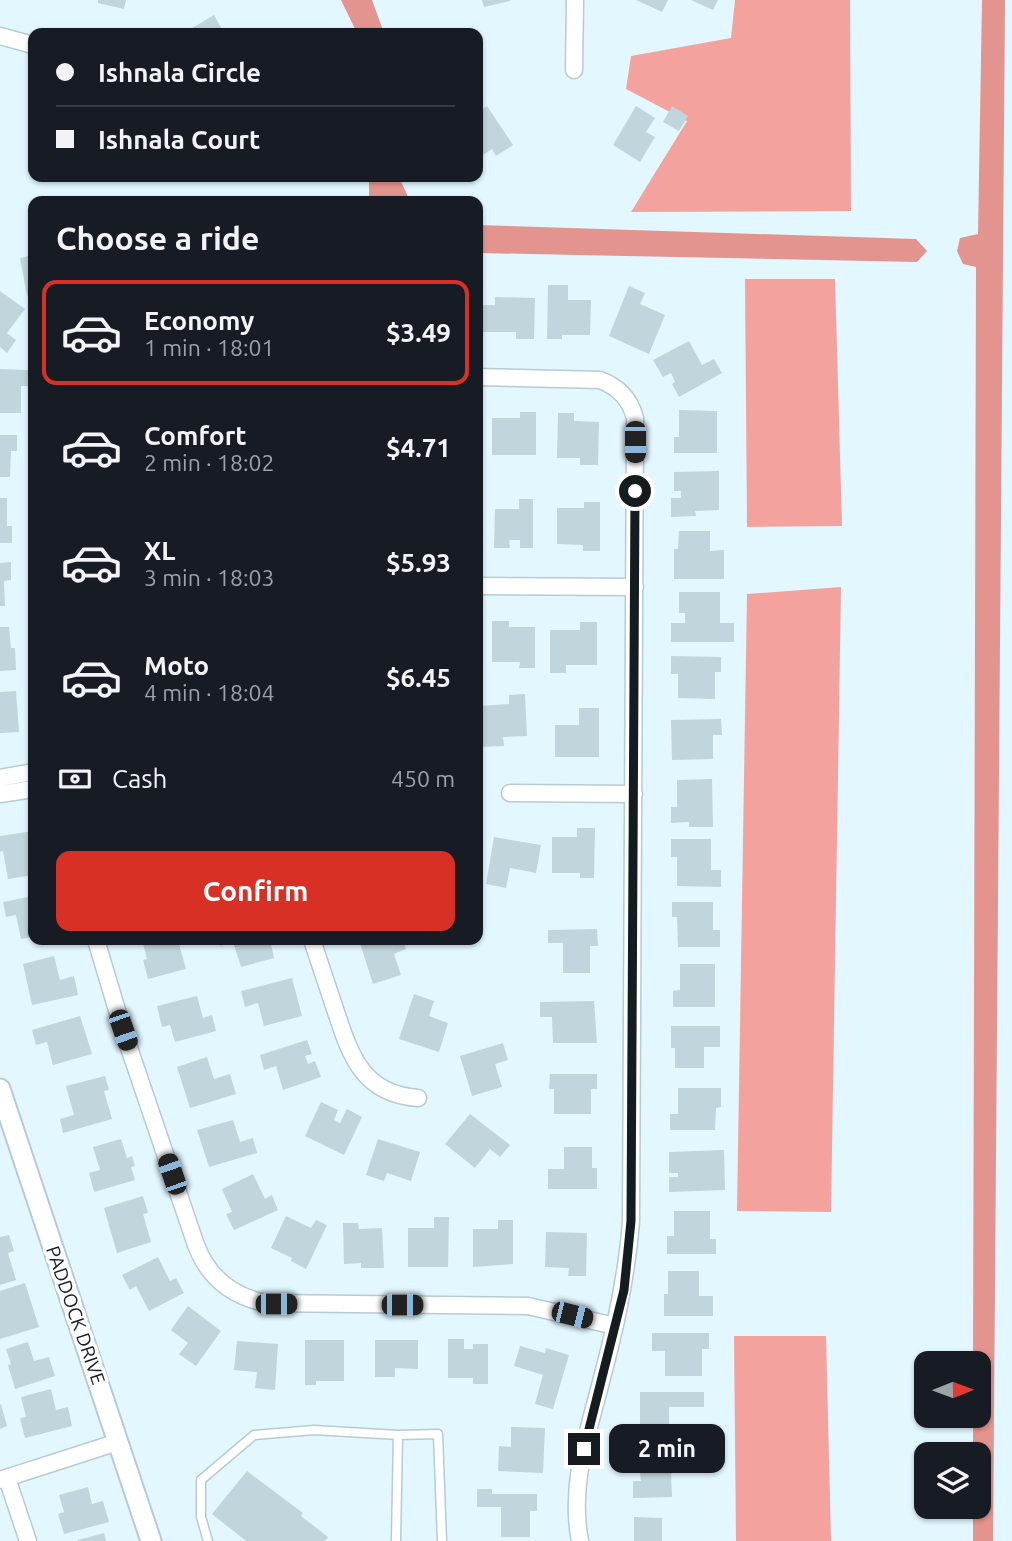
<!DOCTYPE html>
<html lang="en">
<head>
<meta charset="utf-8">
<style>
  :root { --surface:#171b24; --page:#20242c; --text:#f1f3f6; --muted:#9ea1a6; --line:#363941; --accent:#d93025 }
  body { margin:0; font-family:Ubuntu,sans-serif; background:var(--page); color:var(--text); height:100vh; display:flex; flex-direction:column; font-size:26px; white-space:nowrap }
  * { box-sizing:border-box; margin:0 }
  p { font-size:23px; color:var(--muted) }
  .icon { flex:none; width:38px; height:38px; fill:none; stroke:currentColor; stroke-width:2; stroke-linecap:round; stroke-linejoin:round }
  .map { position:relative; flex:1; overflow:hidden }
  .details { position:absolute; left:28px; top:196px; width:455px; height:749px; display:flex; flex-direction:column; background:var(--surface); border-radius:14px; box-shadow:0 2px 5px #0004 }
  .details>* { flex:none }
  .top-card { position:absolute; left:28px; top:28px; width:455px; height:154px; border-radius:14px; box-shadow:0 2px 5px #0004; display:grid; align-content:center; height:154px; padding:0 28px; background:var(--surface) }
  .needle { width:46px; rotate:89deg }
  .buttons { position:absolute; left:914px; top:1351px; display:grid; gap:14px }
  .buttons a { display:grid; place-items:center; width:77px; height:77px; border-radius:14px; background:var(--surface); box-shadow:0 2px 5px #0004; font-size:35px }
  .end { position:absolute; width:32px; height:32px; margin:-16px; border:9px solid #141c1f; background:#fff; box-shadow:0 0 0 4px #fff }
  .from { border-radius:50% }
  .bubble { position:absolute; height:49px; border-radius:14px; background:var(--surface); box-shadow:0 2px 5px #0004; font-size:23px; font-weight:600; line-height:49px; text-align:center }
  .car { position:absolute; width:21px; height:42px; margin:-21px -10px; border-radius:9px; box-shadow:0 0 5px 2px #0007; background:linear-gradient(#222 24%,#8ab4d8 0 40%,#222 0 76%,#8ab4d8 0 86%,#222 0) }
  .top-card b { display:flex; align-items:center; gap:24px; height:66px; font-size:26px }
  .top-card b+b { border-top:2px solid var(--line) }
  .top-card i { width:18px; height:18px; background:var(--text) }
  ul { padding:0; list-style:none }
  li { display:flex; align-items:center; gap:21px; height:105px; margin:0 14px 10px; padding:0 14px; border:4px solid transparent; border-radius:14px }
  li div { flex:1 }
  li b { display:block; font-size:26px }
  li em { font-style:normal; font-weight:600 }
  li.selected { border-color:var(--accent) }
  li>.icon { width:63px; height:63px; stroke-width:1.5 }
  h2 { padding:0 28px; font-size:32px; line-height:84px }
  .pay { display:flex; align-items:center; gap:18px; height:77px; padding:0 28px; font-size:26px }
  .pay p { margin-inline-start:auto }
  .action { display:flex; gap:14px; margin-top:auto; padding:14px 28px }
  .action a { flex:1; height:80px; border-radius:14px; background:var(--accent); color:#fff; font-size:28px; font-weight:600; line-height:80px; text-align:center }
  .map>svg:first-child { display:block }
  .forest { fill:#f4a29d }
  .water { fill:#e4948f }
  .building { fill:#c0d5dc }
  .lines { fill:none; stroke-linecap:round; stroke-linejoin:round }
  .service-casing { stroke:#b7cbd2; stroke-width:11 }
  .minor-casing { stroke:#b7cbd2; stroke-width:19 }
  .tertiary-casing { stroke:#b7cbd2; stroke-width:23 }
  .service { stroke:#fff; stroke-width:8 }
  .minor { stroke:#fff; stroke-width:16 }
  .tertiary { stroke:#fff; stroke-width:19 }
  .route { stroke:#141c1f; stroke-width:9 }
  .labels { text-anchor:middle; stroke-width:7; stroke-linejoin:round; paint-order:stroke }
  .street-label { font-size:19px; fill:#141c1f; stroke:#fff }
</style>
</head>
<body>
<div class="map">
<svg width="1012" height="1541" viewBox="0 0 1012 1541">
  <rect width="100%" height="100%" fill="#e2f7ff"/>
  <path class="forest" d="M735,0H850L851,211L631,212L687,121L626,89L631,56L731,38Z
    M745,279H835L842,526L747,527Z
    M841,587L831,1212L737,1211L747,594Z
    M734,1336H826L831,1541H736Z"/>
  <path class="water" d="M341,0H372L384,33H357Z
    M982,0H1005L993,1541H973V1507H978V1454H973V1416H978V1363H973L976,267L963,264L957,251L960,238L978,234Z
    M369,177H399L410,201H369Z
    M478,225L916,239L927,251L917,262L478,253Z"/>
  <path class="building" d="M98,0H126L124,9L98,3Z
    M482,0H510V1L484,7Z
    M636,0H668L662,12Z
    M691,0H718L713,10Z
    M214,15L224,33H191L189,30Z
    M487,106L513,145L496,156L492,149L483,155L478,147V112Z
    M636,106L655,118L646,132L655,137L640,162L613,145Z
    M672,106L688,116L679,131L663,122Z
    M33,255V295L27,296L20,258Z
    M548,285H568V300H591L590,335H562V339H547Z
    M629,286L645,293L640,304L665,315L649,354L609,336Z
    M0,291L25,309L7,333L16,340L7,353L0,347Z
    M495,297L535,298L534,339H516V332H482L483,305H495Z
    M689,341L702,365L714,359L722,373L679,397L672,384L675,382L671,373L663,377L653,360Z
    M0,369L28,370V386H21V413H0Z
    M679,410L717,411V453H674V437H679Z
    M520,412H536V455H492V418H520Z
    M558,413H574V421L599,422L598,465H580V458H557Z
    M0,435H17V451H11L10,477H0Z
    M719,471V510L695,511L696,516L671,517V498H681V491H674V472Z
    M0,498H7V526H12V543H0Z
    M519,499H533V548H520V540H509L510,548H494L495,509H519Z
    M584,502H600V551H583V545L557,544V508H584Z
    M679,531H710V551L724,550V579H674V549H678Z
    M11,562V580L4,581L5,606H0V563Z
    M679,592H720V623H734V642H671V623H685V613H679Z
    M492,621H509V627H535V668H519L520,662H492Z
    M580,622H597V665H566V673H550V630H580Z
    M0,627H9L11,648H15L16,670L0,671Z
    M671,656L721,657V672H715V699L678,698V674H671Z
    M16,691L19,732L0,733V692Z
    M525,694L527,736L503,737L504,746L481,747L479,706L509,704V695Z
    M579,708H599V757H555V725H579Z
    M721,719L722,735H713V759L672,760L671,720Z
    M712,779L713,827H689V822L671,823V807H677V780Z
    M577,828H595L594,878H580V873H552V837H577Z
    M33,831V875L8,879L3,851L0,852V836Z
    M494,837L541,845L536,873L510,868L506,888L486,884Z
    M671,839H711V870H721V887L677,886V857H671Z
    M33,896V937L21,939L16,915L6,917L3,902Z
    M672,902H713V930H720V947H678L677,917H672Z
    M597,929L598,946H590V973H563V943H548V930Z
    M142,940H184L185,942L179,944L186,969L148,979L143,960L147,959Z
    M218,940H270L274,958L241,967L233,942L220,946Z
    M369,940H403L406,949L394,954L401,975L373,984L360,943Z
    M54,956L60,980L74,976L78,995L32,1005L23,964Z
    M680,964H715V1007H673V991L680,990Z
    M292,978L302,1016L264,1026L258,1003L245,1007L241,991Z
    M414,994L434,1001L429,1016L448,1023L439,1052L399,1039Z
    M197,996L203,1018L212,1015L216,1031L175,1042L170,1025L162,1027L157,1006Z
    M594,1001L597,1043H553L552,1017H540V1002Z
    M80,1016L92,1054L53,1065L47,1042L36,1045L32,1030Z
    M671,1026H720V1047H704V1068H675V1048H671Z
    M307,1040L312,1054L305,1056L308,1064L315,1061L321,1077L283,1090L276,1066L264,1070L260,1055Z
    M503,1043L508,1060L495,1064L502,1087L472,1096L460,1056Z
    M207,1057L214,1079L230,1074L236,1094L190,1108L177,1067Z
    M550,1074H597V1089H591V1114H554V1089H549Z
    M105,1076L109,1090L104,1091L112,1119L63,1133L60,1119L74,1115L66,1086Z
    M678,1088H721V1107L716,1108L715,1130H670V1114H678Z
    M321,1102L338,1110L334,1120L340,1123L347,1109L362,1117L344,1155L305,1136Z
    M470,1114L510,1145L500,1157L490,1149L475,1168L445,1144Z
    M233,1120L240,1142L253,1138L257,1153L209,1167L197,1130Z
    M121,1139L127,1158L132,1156L135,1166L131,1167L135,1180L94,1192L89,1173L100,1170L93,1147Z
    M378,1139L420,1152L411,1181L387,1173L384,1181L366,1175Z
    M564,1147H592V1168H597V1189H548V1169H564Z
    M724,1150L725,1190L669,1192V1177H678V1173H669V1152Z
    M253,1174L265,1199L272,1195L278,1210L234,1230L226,1214L232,1212L222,1189Z
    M143,1196L148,1213L143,1214L151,1242L117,1253L104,1208Z
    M674,1211H710V1239H716V1254H667V1236H674Z
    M286,1216L311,1228L316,1220L327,1225L306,1269L291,1261L292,1258L271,1248Z
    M434,1217H449L448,1267H408V1228H434Z
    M498,1220H513V1264L473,1267V1229H498Z
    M343,1223H358L359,1229L382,1228L384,1268H361V1263L344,1264Z
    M546,1232L587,1233L586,1276H568L569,1268L545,1267Z
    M9,1235L14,1251L8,1253L16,1280L0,1285V1237Z
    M158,1257L170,1281L176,1278L184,1293L149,1311L136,1286L130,1290L122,1275Z
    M668,1271H699V1296H713V1316H664V1294H668Z
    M25,1283L39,1327L0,1339V1291Z
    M188,1306L221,1331L196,1366L179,1354L188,1343L171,1330Z
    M652,1333H709V1349H702V1376H665V1351H652Z
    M448,1339H464V1349H473V1344H488V1384H473V1378H448Z
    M305,1340H344V1381H316V1385H305Z
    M375,1340H418V1369L395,1368V1377H375Z
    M237,1341L278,1344L275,1390L255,1388L257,1372L234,1370Z
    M28,1342L34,1361L49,1357L55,1376L15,1389L8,1365L11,1364L6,1349Z
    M520,1346L545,1353L546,1348L569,1355L553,1409L535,1404L543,1375L514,1366Z
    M51,1389L56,1410L68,1407L72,1426L25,1438L20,1418L26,1417L21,1397Z
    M640,1392H704V1407H669V1437H640Z
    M1,1404L7,1426L0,1429V1405Z
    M511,1427L545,1428L543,1473L498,1471L499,1446L511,1447Z
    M683,1457V1472H671L672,1497L633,1498V1481H641L640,1473H633V1458Z
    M247,1471L303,1513L301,1516L328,1537L325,1541H246L212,1514Z
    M88,1487L92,1504L103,1501L109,1522L64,1534L58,1514L64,1512L59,1495Z
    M477,1489H492V1494H537V1511H530V1537H501V1507H477Z
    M634,1517L662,1518V1541H634Z
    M104,1533L106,1541H78V1540Z"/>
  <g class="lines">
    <g class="service-casing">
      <path id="service" d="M208,1541L201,1517V1480L254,1435L314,1430L398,1435L438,1434L442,1541
        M396,1541L398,1435"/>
    </g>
    <g class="minor-casing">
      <path id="minor" d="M0,36L33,45
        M574,70L575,0
        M478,377L600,380C619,387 630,399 635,418L631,1221C627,1275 616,1326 602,1378C588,1433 569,1485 580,1541
        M478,586L635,587
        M0,778L33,772
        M510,793L634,794
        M0,794L33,789
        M96,940L123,1030L196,1245C208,1277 232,1296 265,1303L528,1306L615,1326
        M312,940C320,964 328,988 336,1012C351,1057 363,1094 418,1098
        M7,1478L28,1541
        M0,1480L118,1442"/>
    </g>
    <g class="tertiary-casing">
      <path id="tertiary" d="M0,1089L151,1541"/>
    </g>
    <use href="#service" class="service"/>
    <use href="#minor" class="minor"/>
    <use href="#tertiary" class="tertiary"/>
  </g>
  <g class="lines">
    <path class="route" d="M584,1449L624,1290L631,1221L635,491"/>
  </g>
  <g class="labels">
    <g class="street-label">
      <text transform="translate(76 1315) rotate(71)" y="7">PADDOCK DRIVE</text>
    </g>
  </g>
</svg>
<div class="buttons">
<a><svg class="needle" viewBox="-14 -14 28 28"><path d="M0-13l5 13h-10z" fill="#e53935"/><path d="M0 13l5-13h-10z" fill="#9ea1a6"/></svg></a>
<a><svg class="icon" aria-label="layers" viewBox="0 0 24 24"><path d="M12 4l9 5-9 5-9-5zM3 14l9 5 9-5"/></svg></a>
</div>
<i class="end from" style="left:635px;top:491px"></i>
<i class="end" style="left:584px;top:1449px"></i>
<div class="bubble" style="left:609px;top:1424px;width:116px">2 min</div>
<i class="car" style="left:635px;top:442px;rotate:180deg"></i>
<i class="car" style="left:123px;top:1030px;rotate:161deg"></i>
<i class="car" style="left:172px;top:1174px;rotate:341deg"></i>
<i class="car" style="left:276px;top:1304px;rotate:90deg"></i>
<i class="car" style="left:402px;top:1305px;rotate:90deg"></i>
<i class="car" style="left:572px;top:1315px;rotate:104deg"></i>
<div class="top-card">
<b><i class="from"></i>Ishnala Circle</b>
<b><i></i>Ishnala Court</b>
</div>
<section class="details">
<h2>Choose a ride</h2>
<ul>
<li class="selected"><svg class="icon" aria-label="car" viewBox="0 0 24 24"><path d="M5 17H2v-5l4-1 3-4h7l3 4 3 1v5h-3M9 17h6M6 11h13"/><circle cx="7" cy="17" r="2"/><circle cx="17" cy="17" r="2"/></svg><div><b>Economy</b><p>1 min · 18:01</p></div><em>$3.49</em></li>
<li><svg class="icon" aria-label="car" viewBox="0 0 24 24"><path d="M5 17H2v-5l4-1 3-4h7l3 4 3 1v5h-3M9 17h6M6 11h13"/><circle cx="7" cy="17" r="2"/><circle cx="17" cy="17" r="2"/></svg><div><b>Comfort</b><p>2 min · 18:02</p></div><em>$4.71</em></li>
<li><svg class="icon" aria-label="car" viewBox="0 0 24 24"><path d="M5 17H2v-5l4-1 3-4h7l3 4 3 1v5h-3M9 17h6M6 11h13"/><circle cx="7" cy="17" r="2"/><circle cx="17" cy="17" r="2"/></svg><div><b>XL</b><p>3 min · 18:03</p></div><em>$5.93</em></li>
<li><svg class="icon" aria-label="car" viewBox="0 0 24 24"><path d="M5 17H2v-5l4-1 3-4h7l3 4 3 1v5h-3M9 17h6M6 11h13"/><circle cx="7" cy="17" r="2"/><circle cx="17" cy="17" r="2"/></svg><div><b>Moto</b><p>4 min · 18:04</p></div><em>$6.45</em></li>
</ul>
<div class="pay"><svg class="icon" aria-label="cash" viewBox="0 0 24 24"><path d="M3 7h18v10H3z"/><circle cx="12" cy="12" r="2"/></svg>Cash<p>450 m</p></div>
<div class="action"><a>Confirm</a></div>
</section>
</div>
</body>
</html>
